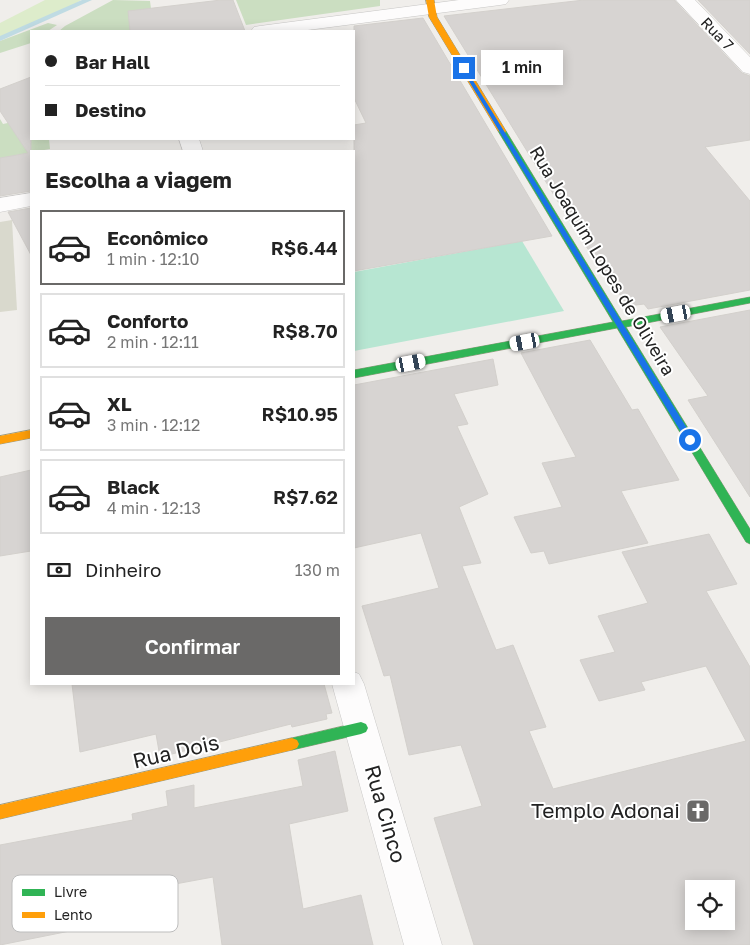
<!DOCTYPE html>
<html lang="pt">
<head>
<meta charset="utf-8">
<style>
  :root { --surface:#fff; --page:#f2f2f2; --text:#222; --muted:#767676; --line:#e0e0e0; --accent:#6a6968 }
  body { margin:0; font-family:"Golos Text",sans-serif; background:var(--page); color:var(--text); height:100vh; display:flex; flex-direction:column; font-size:19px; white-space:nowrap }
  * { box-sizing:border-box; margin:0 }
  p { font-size:16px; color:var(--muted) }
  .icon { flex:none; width:28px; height:28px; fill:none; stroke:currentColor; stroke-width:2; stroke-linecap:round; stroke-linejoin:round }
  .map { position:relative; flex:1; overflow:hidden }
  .sheet { position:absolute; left:30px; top:150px; width:325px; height:535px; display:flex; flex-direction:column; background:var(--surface); border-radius:0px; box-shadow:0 2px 12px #0003 }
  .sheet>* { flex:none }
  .hud { position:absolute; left:30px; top:30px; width:325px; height:110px; border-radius:0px; box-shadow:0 2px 12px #0003; display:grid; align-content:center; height:110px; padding:0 15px; background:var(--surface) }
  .buttons { position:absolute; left:685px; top:880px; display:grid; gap:10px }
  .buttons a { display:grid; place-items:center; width:50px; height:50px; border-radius:0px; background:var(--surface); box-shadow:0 2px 12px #0003; font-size:25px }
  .end { position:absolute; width:22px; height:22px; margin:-11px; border:6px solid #1a73e8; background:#fff; box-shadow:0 0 0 2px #fff }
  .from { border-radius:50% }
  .bubble { position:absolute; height:35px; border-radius:0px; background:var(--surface); box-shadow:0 2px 12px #0003; font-size:16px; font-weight:600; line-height:35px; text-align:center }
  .car { position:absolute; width:15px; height:30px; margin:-15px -8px; border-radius:6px; box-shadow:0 0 4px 1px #0007; background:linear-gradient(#fff 24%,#345 0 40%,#fff 0 76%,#345 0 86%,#fff 0) }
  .hud b { display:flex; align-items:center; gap:18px; height:48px; font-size:19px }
  .hud b+b { border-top:1px solid var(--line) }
  .hud i { width:12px; height:12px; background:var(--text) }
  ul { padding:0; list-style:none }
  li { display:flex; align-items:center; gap:15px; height:75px; margin:0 10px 8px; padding:0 5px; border:2px solid var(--line); border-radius:0px }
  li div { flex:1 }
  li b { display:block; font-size:19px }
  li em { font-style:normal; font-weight:600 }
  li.selected { border-color:var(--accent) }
  li>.icon { width:45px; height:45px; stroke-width:1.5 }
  h2 { padding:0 15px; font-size:22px; line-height:60px }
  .pay { display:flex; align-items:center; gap:12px; height:55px; padding:0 15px; font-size:19px }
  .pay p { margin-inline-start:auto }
  .button { display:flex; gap:10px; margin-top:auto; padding:10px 15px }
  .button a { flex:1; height:58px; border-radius:0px; background:var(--accent); color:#fff; font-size:20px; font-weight:600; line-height:58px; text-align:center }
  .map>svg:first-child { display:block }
  .construction { fill:#d9d9cd }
  .grass { fill:#ddeccb }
  .forest { fill:#cbdec1 }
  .pitch { fill:#b7e6d2 }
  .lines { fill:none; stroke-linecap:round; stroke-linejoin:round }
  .stream { fill:#bfdbe3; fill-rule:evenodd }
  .building { fill:#d7d4d2; stroke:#d3d0cc; fill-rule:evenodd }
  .street-casing { stroke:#c9c8c7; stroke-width:1 }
  .fast-casing { stroke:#999a82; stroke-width:1 }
  .slow-casing { stroke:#999a82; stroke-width:1 }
  .street { fill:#fdfcfc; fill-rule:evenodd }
  .fast { fill:#30b455; fill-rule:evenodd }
  .slow { fill:#ff9f0a; fill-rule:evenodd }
  .route { fill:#1a73e8 }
  .labels { text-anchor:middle; stroke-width:4; stroke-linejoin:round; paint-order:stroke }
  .far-street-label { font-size:15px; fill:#222; stroke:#fff }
  .street-label { font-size:18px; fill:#222; stroke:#fff }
  .near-street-label { font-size:21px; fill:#222; stroke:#fff }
  .near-poi-label { font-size:21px; fill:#222; stroke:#fff; text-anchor:end }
  .key { fill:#fff; stroke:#bdbdbd; stroke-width:1 }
  .key-label { font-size:14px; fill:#222 }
</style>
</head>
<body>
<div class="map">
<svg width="750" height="945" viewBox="0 0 750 945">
  <rect width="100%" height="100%" fill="#f0eeeb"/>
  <path class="construction" d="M12,220L17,310L0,312V222Z"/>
  <path class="grass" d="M45,0H81L70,7L0,37V23Z"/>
  <path class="forest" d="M113,0L150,1L154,31H59L65,26Z
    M236,0H380V6L246,25Z
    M48,23L57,25L48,31H31V43L0,53V41Z
    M31,118V139H49L50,149L27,153L26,156L0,158V119L3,124Z"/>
  <path class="pitch" d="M522,241L564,311L354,351V272Z"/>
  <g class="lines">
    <path class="stream" d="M82,0H92L0,41V36Z"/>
  </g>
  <path class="building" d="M221,0H233L245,31H130L128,11Z
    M584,0H674L742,73L750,76V140L705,147L750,201V290L648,309L644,304L628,306L581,239L444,16Z
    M698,0H750V54Z
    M423,18L552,236L354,271V125L366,123L354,98V26Z
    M31,77V191L0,196V158L28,153L0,111V89Z
    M31,208V255L8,212Z
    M750,310V497L688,400L708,396L660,327Z
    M590,340L632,410L638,409L679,480L621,491L648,543L549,564L544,551L531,553L514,517L562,507L542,463L576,457L521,353Z
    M493,359L498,385L454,394L468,424L457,426L488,494L459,507L481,563L462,566L496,650L513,645L546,727L529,731L553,789L746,741L706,666L641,682L645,690L599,701L580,660L615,652L598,616L648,603L622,552L709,534L737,584L706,591L750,667V945H474L434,818L482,806L461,745L409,755L390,675L384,676L362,606L439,588L421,533L354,548V385ZM694,889H726V921H694Z
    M31,470V551L0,556V477Z
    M72,684H324L332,713L326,714L327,719L292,727L291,724L160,757L156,734L80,752Z
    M335,751L348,811L289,824L303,909L361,895L373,945H222L213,877L94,899L95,926L0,945V845L133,820L132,814L168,806L166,791L194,785V808L303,786L298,760Z"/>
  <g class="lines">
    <g class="street-casing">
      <path id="street" d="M459,0H509L506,4L500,5L300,31H251L254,27L260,26Z
        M676,0H695L750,57V74L743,72Z
        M179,139H199L203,151H183Z
        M31,193V206L0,212V198Z
        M354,672L359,674L364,684L442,945H404L332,684H354Z"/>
    </g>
    <g class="fast-casing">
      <path id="fast" d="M499,129H502L506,131L622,321L750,297V303L626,327L750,529V544L746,542L617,328L354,378V370L613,322L498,131Z
        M361,722L366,724L368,728L366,732L361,734L292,750L287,748L285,744L287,740L292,738Z"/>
    </g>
    <g class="slow-casing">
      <path id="slow" d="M426,0H434L437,17L506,131L505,133H502L498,131L429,17Z
        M31,430V438L0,444V436Z
        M292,738L297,740L299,744L297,748L292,750L0,819V805Z"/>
    </g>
    <use href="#street" class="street"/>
    <use href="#fast" class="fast"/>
    <use href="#slow" class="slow"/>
  </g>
  <path class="route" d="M464,66L693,438V442H687L461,68Z"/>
  <defs>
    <g id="church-square" transform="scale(1.25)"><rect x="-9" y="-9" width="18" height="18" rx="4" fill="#6a6968" stroke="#fff"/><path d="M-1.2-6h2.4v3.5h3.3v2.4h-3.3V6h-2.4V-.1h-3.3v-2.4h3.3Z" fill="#fff"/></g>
  </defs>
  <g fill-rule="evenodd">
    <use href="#church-square" x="698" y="811"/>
  </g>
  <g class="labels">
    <g class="far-street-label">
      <text transform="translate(717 34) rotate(46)" y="5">Rua 7</text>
    </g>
    <g class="street-label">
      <text transform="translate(602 261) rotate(59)" y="6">Rua Joaquim Lopes de Oliveira</text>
    </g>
    <g class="near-street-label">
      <text transform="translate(176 752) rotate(-13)" y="7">Rua Dois</text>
      <text transform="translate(385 814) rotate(74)" y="7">Rua Cinco</text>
    </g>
    <g class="near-poi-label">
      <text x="680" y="818">Templo Adonai</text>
    </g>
  </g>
  <rect x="12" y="875" width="166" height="57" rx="8" class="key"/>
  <rect x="22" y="889" width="23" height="7" fill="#30b455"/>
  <rect x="22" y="912" width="23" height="6" fill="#ff9f0a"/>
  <g class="key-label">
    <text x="54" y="897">Livre</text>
    <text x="54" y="920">Lento</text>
  </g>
</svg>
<div class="buttons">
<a><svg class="icon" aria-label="locate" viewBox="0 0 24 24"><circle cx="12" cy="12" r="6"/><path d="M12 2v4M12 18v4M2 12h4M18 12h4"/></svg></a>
</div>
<i class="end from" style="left:690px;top:440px"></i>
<i class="end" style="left:464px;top:68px"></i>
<div class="bubble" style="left:481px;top:50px;width:82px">1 min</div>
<i class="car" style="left:676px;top:314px;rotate:259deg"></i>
<i class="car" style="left:525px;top:342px;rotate:260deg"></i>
<i class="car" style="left:411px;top:363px;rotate:79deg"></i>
<div class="hud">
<b><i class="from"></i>Bar Hall</b>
<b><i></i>Destino</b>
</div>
<section class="sheet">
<h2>Escolha a viagem</h2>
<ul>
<li class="selected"><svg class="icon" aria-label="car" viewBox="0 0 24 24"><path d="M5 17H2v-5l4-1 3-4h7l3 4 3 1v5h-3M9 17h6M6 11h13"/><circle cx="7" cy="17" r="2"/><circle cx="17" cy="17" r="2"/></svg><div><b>Econômico</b><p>1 min · 12:10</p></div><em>R$6.44</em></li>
<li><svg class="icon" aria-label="car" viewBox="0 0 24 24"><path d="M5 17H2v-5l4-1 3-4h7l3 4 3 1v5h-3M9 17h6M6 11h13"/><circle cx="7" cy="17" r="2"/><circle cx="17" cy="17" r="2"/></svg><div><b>Conforto</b><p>2 min · 12:11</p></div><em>R$8.70</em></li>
<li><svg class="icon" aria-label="car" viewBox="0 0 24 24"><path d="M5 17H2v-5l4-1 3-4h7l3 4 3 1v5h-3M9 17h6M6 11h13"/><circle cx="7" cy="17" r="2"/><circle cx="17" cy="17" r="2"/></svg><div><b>XL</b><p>3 min · 12:12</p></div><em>R$10.95</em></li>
<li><svg class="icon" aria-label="car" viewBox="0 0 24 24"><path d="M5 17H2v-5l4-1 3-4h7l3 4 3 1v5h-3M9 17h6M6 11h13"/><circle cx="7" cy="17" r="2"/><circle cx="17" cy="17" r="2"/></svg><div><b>Black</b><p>4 min · 12:13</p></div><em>R$7.62</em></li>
</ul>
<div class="pay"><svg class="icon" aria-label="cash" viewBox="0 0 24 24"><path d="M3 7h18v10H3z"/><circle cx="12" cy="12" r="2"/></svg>Dinheiro<p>130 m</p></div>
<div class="button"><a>Confirmar</a></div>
</section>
</div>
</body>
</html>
